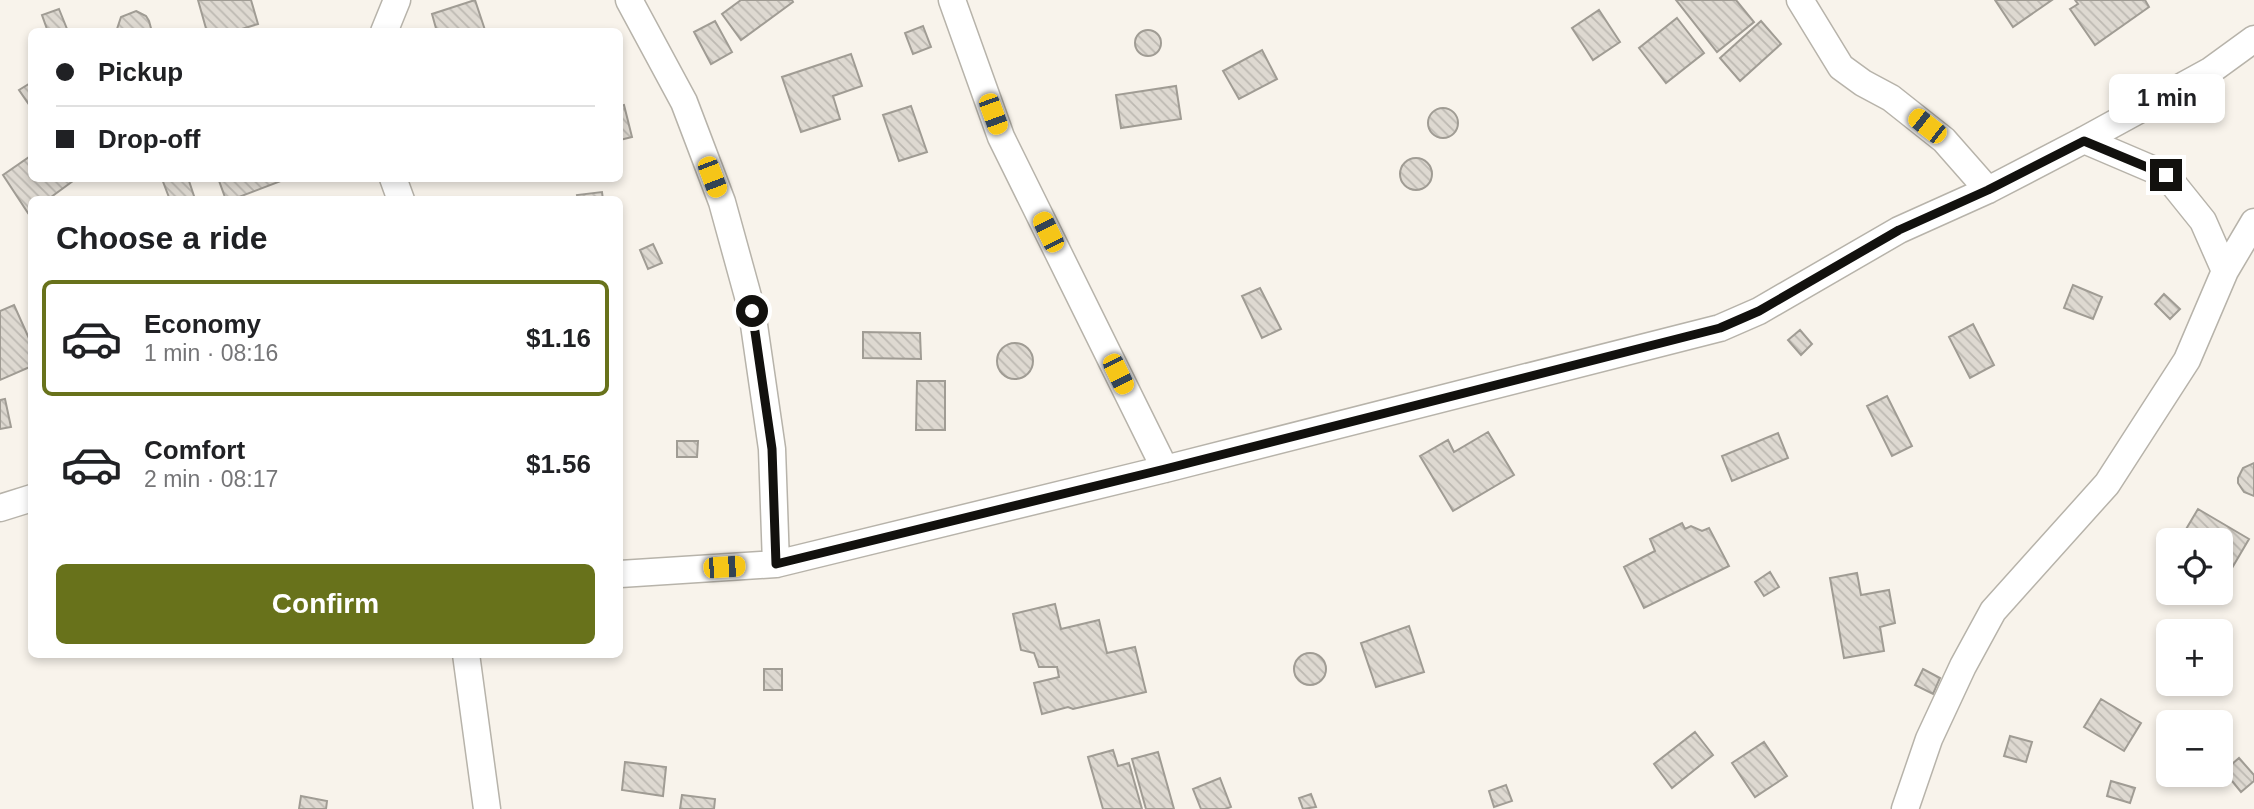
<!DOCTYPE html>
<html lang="en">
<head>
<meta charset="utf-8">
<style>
  :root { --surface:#fff; --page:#f2f2f2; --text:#202124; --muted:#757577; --line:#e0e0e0; --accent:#68721b }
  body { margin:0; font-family:Helvetica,sans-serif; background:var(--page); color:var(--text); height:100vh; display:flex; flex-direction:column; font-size:26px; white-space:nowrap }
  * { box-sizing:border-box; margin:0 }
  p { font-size:23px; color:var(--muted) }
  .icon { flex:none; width:38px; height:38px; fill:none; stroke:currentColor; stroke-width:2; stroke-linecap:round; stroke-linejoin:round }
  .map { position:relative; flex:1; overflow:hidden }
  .details { position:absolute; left:28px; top:196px; width:595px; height:462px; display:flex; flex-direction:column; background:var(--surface); border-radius:10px; box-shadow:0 4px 10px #0003 }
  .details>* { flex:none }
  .top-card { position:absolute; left:28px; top:28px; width:595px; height:154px; border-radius:10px; box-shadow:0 4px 10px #0003; display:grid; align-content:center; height:154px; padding:0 28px; background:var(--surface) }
  .buttons { position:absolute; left:2156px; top:528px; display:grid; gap:14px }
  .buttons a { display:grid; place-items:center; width:77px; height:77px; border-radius:10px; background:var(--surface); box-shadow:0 4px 10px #0003; font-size:35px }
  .end { position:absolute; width:32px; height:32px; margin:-16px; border:9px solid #12110e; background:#fff; box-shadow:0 0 0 4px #fff }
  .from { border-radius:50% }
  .bubble { position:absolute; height:49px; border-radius:10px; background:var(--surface); box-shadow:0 4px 10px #0003; font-size:23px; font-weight:700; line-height:49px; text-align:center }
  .car { position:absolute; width:21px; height:42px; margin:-21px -10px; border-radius:9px; box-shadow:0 0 5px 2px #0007; background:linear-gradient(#f5c518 24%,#345 0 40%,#f5c518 0 76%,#345 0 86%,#f5c518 0) }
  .top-card b { display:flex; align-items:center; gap:24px; height:66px; font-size:26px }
  .top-card b+b { border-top:2px solid var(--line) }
  .top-card i { width:18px; height:18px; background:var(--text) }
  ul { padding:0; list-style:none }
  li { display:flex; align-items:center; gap:21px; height:116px; margin:0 14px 10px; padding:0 14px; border:4px solid transparent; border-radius:10px }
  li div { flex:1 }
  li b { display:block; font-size:26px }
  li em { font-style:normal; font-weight:700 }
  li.on { border-color:var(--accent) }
  li>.icon { width:63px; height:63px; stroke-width:1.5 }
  h2 { padding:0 28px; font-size:32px; line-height:84px }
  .action { display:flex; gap:14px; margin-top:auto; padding:14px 28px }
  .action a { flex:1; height:80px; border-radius:10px; background:var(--accent); color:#fff; font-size:28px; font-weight:700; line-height:80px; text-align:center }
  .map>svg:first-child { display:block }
  .building { fill:url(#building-back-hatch); stroke:#a09c94; stroke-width:2 }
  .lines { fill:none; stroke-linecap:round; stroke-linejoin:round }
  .minor-casing { stroke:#b7b3aa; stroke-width:29 }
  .minor { stroke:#fff; stroke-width:26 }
  .route { stroke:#12110e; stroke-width:9 }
</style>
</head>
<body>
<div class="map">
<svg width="2254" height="809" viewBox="0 0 2254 809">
  <defs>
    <pattern id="building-back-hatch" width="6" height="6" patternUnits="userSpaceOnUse" patternTransform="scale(1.75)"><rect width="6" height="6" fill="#ded9d1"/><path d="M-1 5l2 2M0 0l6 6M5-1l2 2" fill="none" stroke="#bdb9b2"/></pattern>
  </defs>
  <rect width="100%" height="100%" fill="#f8f3eb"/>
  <path class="building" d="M198,0H251L258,24L232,32H207Z
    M475,0L485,30L479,32H437L432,14Z
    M741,0H792L793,2L741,40L722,14Z
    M1676,0H1736L1754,22L1717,52Z
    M1995,0H2052L2013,27Z
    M2075,0H2145L2149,7L2095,45L2070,9L2078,4Z
    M59,9L67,29L48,32L42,15Z
    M1599,10L1620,42L1593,60L1572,28Z
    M136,11L146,16L149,21L152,32H116L121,17Z
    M1677,18L1704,53L1666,83L1639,48Z
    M715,21L732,52L711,64L694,32Z
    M1761,21L1781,44L1740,81L1720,58Z
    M923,26L931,47L913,54L905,33Z
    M1135 43a13 13 0 1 1 26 0a13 13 0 1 1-26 0Z
    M1262,50L1277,79L1239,99L1223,71Z
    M851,54L862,86L833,96L840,119L801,132L782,77Z
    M32,82V109L19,90Z
    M1176,86L1181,119L1121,128L1116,95Z
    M624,105L632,137L620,140V106Z
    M911,106L927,152L899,161L883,115Z
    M1428 123a15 15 0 1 1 30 0a15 15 0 1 1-30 0Z
    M32,155V178H77L47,200H32V210L28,213L3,175Z
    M1400 174a16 16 0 1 1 32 0a16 16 0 1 1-32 0Z
    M188,178L195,199L170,200L162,179Z
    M218,178H280L281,181L231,200H226Z
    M602,192L603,200H578L577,195Z
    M653,244L662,263L648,269L640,250Z
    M2073,285L2102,297L2093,319L2064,308Z
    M1260,288L1281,329L1262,338L1242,296Z
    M2164,294L2180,309L2170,319L2155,304Z
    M14,305L32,345V366L0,380V311Z
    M1973,324L1994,365L1970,378L1949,337Z
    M1800,330L1812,344L1801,355L1788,340Z
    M863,332L920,333L921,359L863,358Z
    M997 361a18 18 0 1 1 36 0a18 18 0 1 1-36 0Z
    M917,381H945V430H916Z
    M1887,396L1912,446L1892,456L1867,406Z
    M5,399L11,427L0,429V400Z
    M1488,432L1514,475L1453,511L1420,456L1448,440L1454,452Z
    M1778,433L1788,458L1732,481L1722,456Z
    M677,441H698L697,457H677Z
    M2254,463V496L2244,492L2238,483V478L2243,468Z
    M2198,509L2249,539L2225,580L2221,578V541H2179Z
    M1682,523L1685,529L1691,526L1702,531L1709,528L1729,566L1644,608L1624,567L1655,551L1650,539Z
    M1770,572L1779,587L1764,596L1755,582Z
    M1857,573L1861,595L1889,590L1895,623L1880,627L1884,651L1844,658L1830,578Z
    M1055,604L1061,629L1099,620L1107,653L1135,647L1146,692L1073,709L1068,707L1042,714L1034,683L1059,677L1057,667H1039L1034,653L1021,650L1013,614Z
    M1409,626L1424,672L1376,687L1361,643Z
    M1294 669a16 16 0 1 1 32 0a16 16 0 1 1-32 0Z
    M764,669H782V690H764Z
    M1923,669L1940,678L1933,694L1915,685Z
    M2101,699L2141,723L2124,751L2084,727Z
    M1695,732L1713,755L1672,788L1654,764Z
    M2010,736L2032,742L2026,762L2004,756Z
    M1764,742L1787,776L1755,797L1732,763Z
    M1113,750L1118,766L1129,763L1142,809H1103L1088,757Z
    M1158,752L1174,809H1146L1132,759Z
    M2239,758L2254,775V781L2241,792L2224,771Z
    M625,762L666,767L663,796L622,790Z
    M1220,778L1231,807L1225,809H1201L1193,789Z
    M2111,781L2135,788L2130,803L2107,796Z
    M1506,785L1512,801L1494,807L1489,791Z
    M1311,794L1316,807L1303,809L1299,798Z
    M682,795L715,799L714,809H680Z
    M301,796L327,801L326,809H299Z"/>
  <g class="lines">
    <g class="minor-casing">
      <path id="minor" d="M629,0L684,102L722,202L752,311L772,449L776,564
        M952,0L1001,137L1165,469
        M1800,0L1841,67L1863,83L1891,98L1944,140L1988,190
        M384,32L397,0
        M2084,140L2166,175L2203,221L2225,271
        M393,178L401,200
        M0,508L32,498
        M620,574L776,564L1165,469L1720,328L1759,311L1899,230L1988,190L2084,140L2210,71L2254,39
        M466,654L487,809
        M1905,809L1929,739L1963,666L1993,611L2107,484L2187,360L2225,271L2254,222"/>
    </g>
    <use href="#minor" class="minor"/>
  </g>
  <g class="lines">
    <path class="route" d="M752,311L772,449L776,564L1165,469L1720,328L1759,311L1899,230L1988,190L2084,141L2166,175"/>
  </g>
</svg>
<div class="buttons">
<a><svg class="icon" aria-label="locate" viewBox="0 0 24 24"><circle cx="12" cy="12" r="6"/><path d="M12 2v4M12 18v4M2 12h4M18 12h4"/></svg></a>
<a>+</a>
<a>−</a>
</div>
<i class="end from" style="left:752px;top:311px"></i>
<i class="end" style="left:2166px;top:175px"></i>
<div class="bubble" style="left:2109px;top:74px;width:116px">1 min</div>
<i class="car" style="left:993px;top:114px;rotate:160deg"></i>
<i class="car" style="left:1927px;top:126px;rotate:308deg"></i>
<i class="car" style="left:712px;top:177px;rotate:159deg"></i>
<i class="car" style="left:1048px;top:232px;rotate:334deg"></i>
<i class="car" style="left:1118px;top:374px;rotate:154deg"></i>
<i class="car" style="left:724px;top:567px;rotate:86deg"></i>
<div class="top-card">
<b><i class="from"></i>Pickup</b>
<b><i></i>Drop-off</b>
</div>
<section class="details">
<h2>Choose a ride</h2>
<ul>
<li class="on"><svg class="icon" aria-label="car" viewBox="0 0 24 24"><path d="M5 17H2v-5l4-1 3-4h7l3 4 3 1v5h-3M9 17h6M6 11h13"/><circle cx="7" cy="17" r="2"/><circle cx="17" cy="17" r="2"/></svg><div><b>Economy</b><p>1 min · 08:16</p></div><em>$1.16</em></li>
<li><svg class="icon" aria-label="car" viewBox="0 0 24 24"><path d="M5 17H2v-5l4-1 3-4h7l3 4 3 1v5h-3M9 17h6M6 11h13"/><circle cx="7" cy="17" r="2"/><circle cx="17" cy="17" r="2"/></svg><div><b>Comfort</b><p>2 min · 08:17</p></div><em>$1.56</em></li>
</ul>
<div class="action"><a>Confirm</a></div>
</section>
</div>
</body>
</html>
